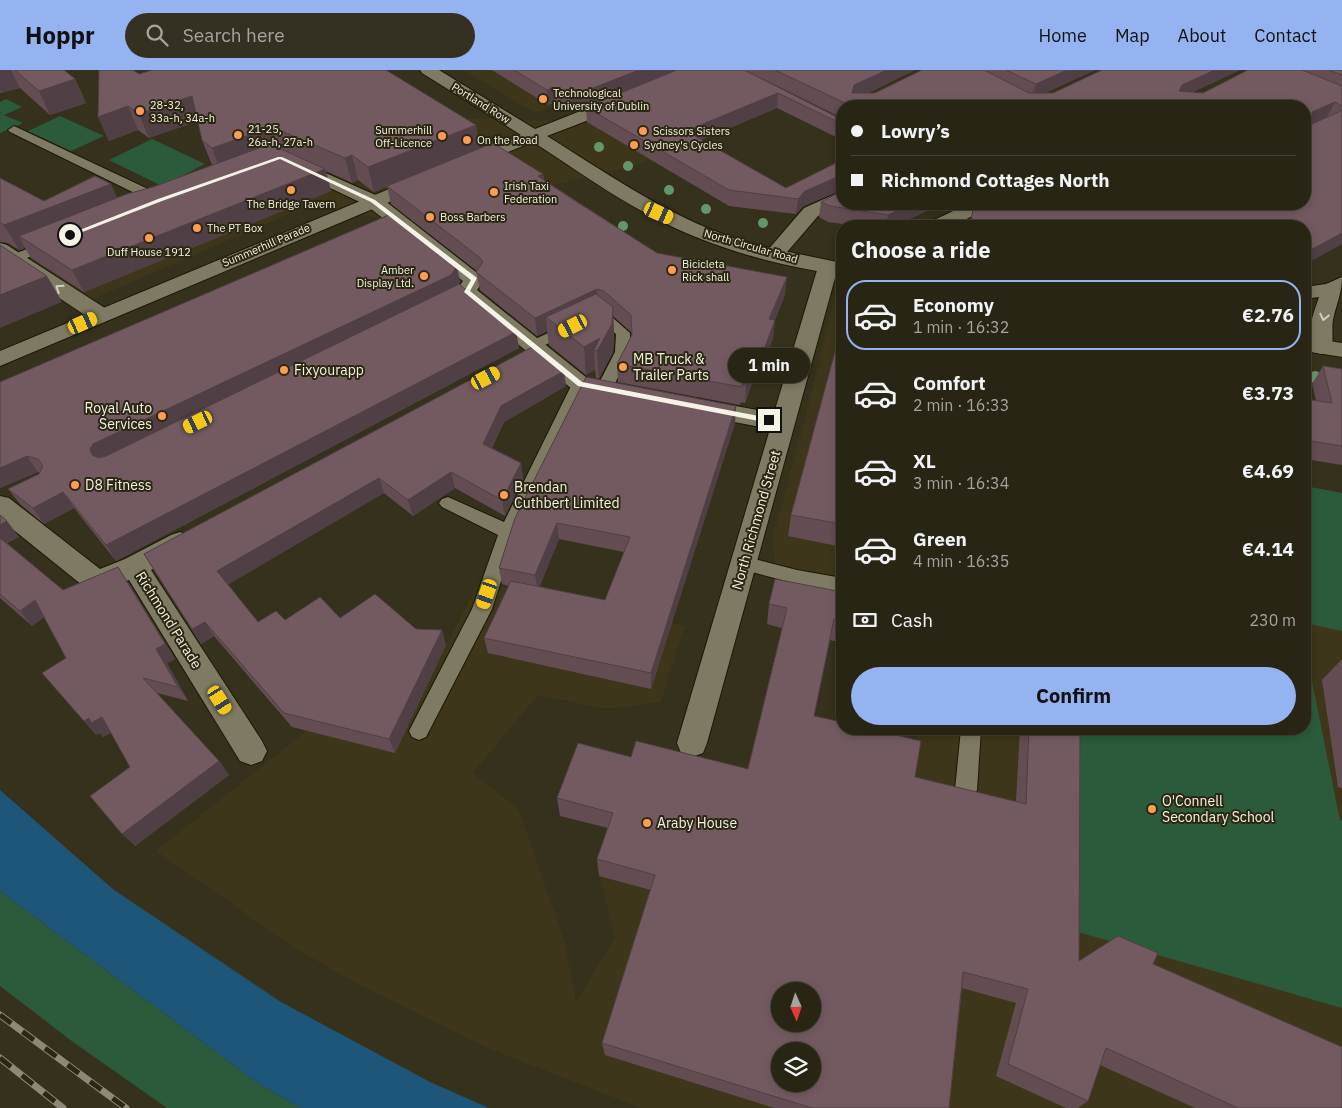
<!DOCTYPE html>
<html lang="en">
<head>
<meta charset="utf-8">
<style>
  :root { --surface:#282515; --page:#343122; --text:#f1f3f6; --muted:#a5a5a0; --line:#444234; --accent:#95b2f1 }
  body { margin:0; font-family:"IBM Plex Sans",sans-serif; background:var(--page); color:var(--text); height:100vh; display:flex; flex-direction:column; font-size:19px; white-space:nowrap }
  * { box-sizing:border-box; margin:0 }
  p { font-size:16px; color:var(--muted) }
  .icon { flex:none; width:28px; height:28px; fill:none; stroke:currentColor; stroke-width:2; stroke-linecap:round; stroke-linejoin:round }
  .map { position:relative; flex:1; overflow:hidden }
  .details { position:absolute; left:836px; top:150px; width:475px; height:515px; display:flex; flex-direction:column; background:var(--surface); border-radius:20px; box-shadow:0 2px 8px #0003,0 0 0 1px var(--line) }
  .details>* { flex:none }
  .top-card { position:absolute; left:836px; top:30px; width:475px; height:110px; border-radius:20px; box-shadow:0 2px 8px #0003,0 0 0 1px var(--line); display:grid; align-content:center; height:110px; padding:0 15px; background:var(--surface) }
  .needle { width:32px; rotate:177deg }
  .controls { position:absolute; left:771px; top:912px; display:grid; gap:10px }
  .controls a { display:grid; place-items:center; width:50px; height:50px; border-radius:50%; background:var(--surface); box-shadow:0 2px 8px #0003,0 0 0 1px var(--line); font-size:25px }
  .end { position:absolute; width:22px; height:22px; margin:-11px; border:6px solid #f5f3e6; background:#111; box-shadow:0 0 0 2px #111 }
  .from { border-radius:50% }
  .bubble { position:absolute; height:35px; border-radius:18px; background:var(--surface); box-shadow:0 2px 8px #0003,0 0 0 1px var(--line); font-size:16px; font-weight:700; line-height:35px; text-align:center }
  .car { position:absolute; width:15px; height:30px; margin:-15px -8px; border-radius:6px; box-shadow:0 0 4px 1px #0007; background:linear-gradient(#f5c518 24%,#345 0 40%,#f5c518 0 76%,#345 0 86%,#f5c518 0) }
  .top-card b { display:flex; align-items:center; gap:18px; height:48px; font-size:19px }
  .top-card b+b { border-top:1px solid var(--line) }
  .top-card i { width:12px; height:12px; background:var(--text) }
  ul { padding:0; list-style:none }
  li { display:flex; align-items:center; gap:15px; height:70px; margin:0 10px 8px; padding:0 5px; border:2px solid transparent; border-radius:20px }
  li div { flex:1 }
  li b { display:block; font-size:19px }
  li em { font-style:normal; font-weight:700 }
  li.active { border-color:var(--accent) }
  li>.icon { width:45px; height:45px; stroke-width:1.5 }
  h2 { padding:0 15px; font-size:22px; line-height:60px }
  .pay { display:flex; align-items:center; gap:12px; height:55px; padding:0 15px; font-size:19px }
  .pay p { margin-inline-start:auto }
  .primary-button { display:flex; gap:10px; margin-top:auto; padding:10px 15px }
  .primary-button a { flex:1; height:58px; border-radius:30px; background:var(--accent); color:#111; font-size:20px; font-weight:700; line-height:58px; text-align:center }
  header { display:flex; align-items:center; gap:30px; box-sizing:border-box; height:70px; padding:0 25px; background:var(--accent); color:#111 }
  header strong { font-size:24px }
  nav { display:flex; gap:28px; margin-inline-start:auto; font-size:18px }
  .search { width:350px; height:45px; background:var(--page); display:flex; align-items:center; gap:12px; box-sizing:border-box; padding:0 18px; border-radius:28px; color:var(--muted); font-size:19px }
  .map>svg:first-child { display:block }
  .built { fill:#3d361a; fill-rule:evenodd }
  .green { fill:#2b5b3b }
  .water { fill:#1d5678 }
  .lines { fill:none; stroke-linecap:round; stroke-linejoin:round }
  .service-casing { stroke:#1d1805; stroke-width:2 }
  .minor-casing { stroke:#1d1805; stroke-width:2 }
  .secondary-casing { stroke:#1d1805; stroke-width:2 }
  .service { fill:#7f7a63; fill-rule:evenodd }
  .minor { fill:#7f7a63; fill-rule:evenodd }
  .secondary { fill:#7f7a63; fill-rule:evenodd }
  .rail-casing { stroke:#8c8978; stroke-width:7 }
  .rail { stroke:#2b2712; stroke-width:5; stroke-dasharray:14; stroke-linecap:butt }
  .tree { fill:#639769 }
  .wall { fill:#634d53; fill-rule:evenodd }
  .shaded-wall { fill:#503f44 }
  .building { fill:#735a61; stroke:#503f44; fill-rule:evenodd }
  .oneway { stroke:#d2cfbf }
  .route { fill:#f5f3e6 }
  .poi-dot { fill:#fc9d53; stroke:#2b2712; stroke-width:2 }
  .labels { text-anchor:middle; stroke-width:4; stroke-linejoin:round; paint-order:stroke }
  .far-poi-label { font-size:11px; fill:#f5f3e6; stroke:#2b2712; text-anchor:start }
  .far-street-label { font-size:11px; fill:#f5f3e6; stroke:#2b2712 }
  .poi-label { font-size:14px; fill:#f5f3e6; stroke:#2b2712; text-anchor:start }
  .street-label { font-size:14px; fill:#f5f3e6; stroke:#2b2712 }
</style>
</head>
<body>
<header>
<strong>Hoppr</strong>
<div class="search"><svg class="icon" aria-label="search" viewBox="0 0 24 24"><circle cx="10" cy="10" r="6"/><path d="M15 15l6 6"/></svg>Search here</div>
<nav><a>Home</a><a>Map</a><a>About</a><a>Contact</a></nav>
</header>
<div class="map">
<svg width="1342" height="1038" viewBox="0 0 1342 1038">
  <rect width="100%" height="100%" fill="#35311c"/>
  <path class="built" d="M463,0H594L616,14L535,43Z
    M470,48L633,54L676,78L634,96L542,118L453,148L414,165L397,151L308,136L88,231L24,188L278,86L345,120L443,79L425,66Z
    M836,221L842,222V533L777,518L773,466L806,345Z
    M1305,416L1342,423V1038H641L490,979L356,913L298,880L156,781L320,650L395,581L444,579L479,512L685,556L661,632L606,639L538,625L473,703L519,740L565,873L576,932L615,867L599,806L914,690L918,659H1305ZM780,921H812V954H780ZM780,981H812V1014H780Z"/>
  <path class="green" d="M6,29L22,37L4,45L23,53L0,63V43H2L0,42V32Z
    M60,46L104,66L71,81L28,61Z
    M152,69L205,94L162,116L109,90Z
    M1305,416L1342,423V561L1305,553Z
    M1305,604L1311,606L1340,750L1342,751V938L1064,858L1069,659H1305Z
    M0,821L259,1014L301,1038H167L73,972L0,916Z"/>
  <path class="water" d="M0,720L114,820L281,932L430,1012L489,1038H301L259,1014L0,821Z"/>
  <g class="lines">
    <g class="service-casing">
      <path id="service" d="M14,56L165,127L166,130L160,134L155,133L10,62L8,60Z
        M51,169L56,170L58,173L56,176L0,199V190Z
        M599,239L604,240L630,263L631,282L612,319L610,323H598L596,319L615,282L616,264L598,249L539,278H529L526,275L529,272Z
        M580,309L586,310L588,314L517,462L492,539L426,667L419,670L412,667L409,661L472,539L498,465L442,437L439,433L442,429L448,427L504,452L572,314L574,310Z
        M743,486L797,500L842,508V522L797,514L737,498L734,493L737,488Z
        M961,659H981L977,720L974,727L966,730L958,727L955,720Z"/>
    </g>
    <g class="minor-casing">
      <path id="minor" d="M296,90L380,127L481,206L484,210L477,220L587,308L627,317L631,322L627,327L619,330L572,319L459,225L456,221L463,211L366,135L290,99L287,95L290,91Z
        M842,121L843,134L818,146L781,189L774,191L767,189L764,185L767,181L804,138Z
        M968,134H991L989,138L952,156H927L930,152Z
        M0,173L7,175L108,240L111,245L108,250L100,251L92,250L0,188Z
        M828,191L835,193L838,197L707,673L703,683L692,687L681,683L677,673L770,359L698,345L690,342L686,337L690,332L698,329L774,343L818,197L821,193Z
        M1342,207C1342,223 1336,235 1333,250C1331,261 1335,273 1329,282L1321,284L1313,282C1304,267 1314,242 1319,227L1305,229V217L1326,214Z
        M0,426L9,428L100,499L125,489L171,465L180,462L189,465L193,472L189,479L151,500L262,671L267,681L262,691L251,695L240,691L129,510L97,523L87,519L0,449Z"/>
    </g>
    <g class="secondary-casing">
      <path id="secondary" d="M420,0H439L535,59L616,27H628L630,31L628,35L547,66C603,101 659,140 720,163C759,178 802,184 842,193V205C778,196 711,178 653,147C612,126 572,97 533,72L473,96L467,97L461,96L458,92L461,88L521,65L422,3Z
        M425,104L432,106L434,110L432,114L0,296V281Z
        M1305,267L1342,273V287L1305,281Z"/>
    </g>
    <use href="#service" class="service"/>
    <use href="#minor" class="minor"/>
    <use href="#secondary" class="secondary"/>
    <g class="rail-casing">
      <path id="rail" d="M0,945L126,1038
        M0,988L63,1038"/>
    </g>
    <use href="#rail" class="rail"/>
  </g>
  <g class="tree">
    <circle cx="599" cy="77" r="5"/>
    <circle cx="628" cy="96" r="5"/>
    <circle cx="669" cy="120" r="5"/>
    <circle cx="706" cy="139" r="5"/>
    <circle cx="763" cy="153" r="5"/>
    <circle cx="623" cy="156" r="5"/>
    <circle cx="1315" cy="307" r="6"/>
  </g>
  <path class="wall" d="M0,0H64L75,9L86,33L50,45L20,18L0,23Z
    M492,0H676L572,42L555,32L548,35Z
    M677,0H915L868,23H875L922,0H1095L1045,23H1053L1240,0L1193,22L1203,23L1248,0H1342V174L1305,194V156H969L974,134H1305V36H842V70L777,38L701,70L786,118L842,90V120L803,136L796,144L729,136L587,52L586,37ZM749,2L840,47H837Z
    M139,4L476,55L479,78L543,104L544,110L657,183L785,225L775,250L773,268L760,303L756,302L745,333L741,332L740,335L618,312L617,294L632,265V263L613,246L614,265L613,282L599,308H596L595,300L586,305L549,275L547,261L537,266L480,220L476,202L477,201L391,134L387,116L374,122L358,110L352,113L326,101L331,121L84,222L31,188L25,178L19,180L8,173L0,172V108L44,131L118,127L153,117L212,95L202,70L198,51L149,68L138,60L109,71L98,47Z
    M821,132L842,134H942L894,156H857L828,152L819,147Z
    M460,211L458,215L516,262L519,278L116,491L74,438L44,454L20,434L8,419L39,404L40,403L38,402L0,418V312Z
    M842,274V477L788,466L791,445Z
    M1323,296L1342,299V395L1305,389V329L1316,331L1312,314Z
    M566,316L504,352L492,378L521,393L523,409L505,446L455,418L413,446L384,423L228,514L258,552L285,550L340,548L416,559L446,575L395,683L292,657L214,566L201,574L144,484Z
    M735,353L651,619L488,583L484,568L509,516L502,514L499,498L515,448ZM559,469L624,482L605,530L539,517Z
    M0,445L19,467L7,473L63,520L128,512L175,589L167,593L188,631L157,623L219,691L229,705L135,776L130,697L111,663L103,667L100,663L96,665L42,603L66,588L44,547L32,556L0,528Z
    M842,522V573L830,570L814,646L915,707L1016,732L1020,659H1080L1079,891L1153,894L1342,1038H1195L1100,995L1088,1031L1078,1038H1066L996,1006L1016,933L962,918L949,1038H774L605,985L602,973L651,820L599,806L597,789L608,758L560,746L557,728L631,687L748,699L782,558L767,554L769,534Z
    M1341,590H1342V718L1338,717L1322,610Z"/>
  <path class="shaded-wall" d="M0,0H11L20,18L2,23L0,20Z
    M639,0H676L572,42L570,27Z
    M887,0H915L852,30V23L854,15Z
    M1067,0H1095L1032,29L1036,14Z
    M1215,0H1240L1176,30L1182,15Z
    M75,9L86,33L50,45L39,21Z
    M553,17L555,32L548,35L547,20Z
    M778,23L777,38L686,76V61Z
    M192,26L201,50L149,68L139,44Z
    M1335,32L1327,47L1305,57L1312,42Z
    M128,36L138,60L109,71L98,47Z
    M476,55L480,80L374,122L368,97Z
    M272,57L280,81L221,103L212,78Z
    M352,85L358,110L352,113L345,88Z
    M325,99L331,121L84,222L72,200Z
    M543,104L545,122L538,106Z
    M842,105V120L803,136L796,144L798,129L805,121Z
    M111,114L123,139L19,166L25,178L19,180L4,155Z
    M912,134H942L894,156H886L888,145Z
    M1342,163V174L1305,194V183Z
    M457,196L460,211L454,221L102,390L92,385L90,379L93,374Z
    M47,206L62,232L0,258V225Z
    M787,207L785,225L775,250L773,268L760,303L762,285L769,249Z
    M597,219L598,237L546,247L547,261L537,266L535,248Z
    M613,237L614,265L613,282L599,308L597,281L594,280L595,300L586,305L584,277Z
    M516,262L519,278L116,491L106,475Z
    M758,284L756,302L745,333L746,315Z
    M564,301L566,316L504,352L486,389L483,374L501,336Z
    M736,336L735,353L651,619V603Z
    M27,386L38,402L0,418V398Z
    M521,393L523,409L505,446L502,430Z
    M451,402L455,418L413,446L408,430Z
    M379,408L384,423L226,516L217,501Z
    M63,422L74,438L44,454L33,438Z
    M7,451L19,467L3,475L0,472V455Z
    M557,453L559,469L538,521L535,505Z
    M118,497L175,589L167,593L188,631L178,617L156,579Z
    M35,530L47,545L32,556L20,541Z
    M205,552L214,566L201,574L192,559Z
    M442,560L446,575L395,683L389,669Z
    M102,647L114,661L103,667L100,663L96,665L84,651L89,648Z
    M219,691L229,705L135,776L122,764Z"/>
  <path class="building" d="M15,0H64L75,9L39,21Z
    M99,0H133L139,4L152,0H386L476,55L368,97L352,85L345,88L272,57L212,78L202,70L192,26L139,44L128,36L98,47Z
    M514,0H639L570,27L553,17L547,20Z
    M677,0H744L837,47H842V54L778,23L686,61L786,118L842,90V105L805,121L798,129L729,120L586,37Z
    M775,0H887L854,15L852,23H875L922,0H984L1029,23H1053L1102,0H1215L1182,15L1179,21L1203,23L1248,0H1302L1342,16V36L1335,32L1312,42V54L1341,41L1342,39V163L1305,183V156H970L974,134H1305V36H845V33Z
    M1006,0H1067L1036,14Z
    M1329,0H1342V5Z
    M493,73L543,104L538,106L569,127L657,183L787,207L769,249L775,250L762,285L758,284L746,315L742,314V317L617,294L632,265L631,245L604,221L597,219L535,248L476,202L483,192L479,187L387,116Z
    M270,74L325,99L72,200L19,166L127,124L153,117Z
    M95,106L111,114L4,155L0,152V108L44,131Z
    M842,121V134H912L888,145L830,136L821,132Z
    M391,144L457,196L451,205L93,374L90,379L92,385L99,388L106,386L459,214L516,262L106,475L63,422L33,438L8,419L39,404L43,396L38,389L27,386L0,398V312Z
    M0,175L47,206L0,225Z
    M596,224L613,237L612,254L597,281L594,280L600,268L584,277L546,247Z
    M837,274H842V454L791,445Z
    M534,276L564,301L501,336L483,374L521,393L502,430L451,402L408,430L379,408L217,501L258,552L276,541L285,550L320,527L340,548L375,524L416,559L442,560L389,669L284,643L205,552L192,559L144,484Z
    M1323,296L1342,299V376L1305,370V329L1332,333Z
    M586,307L736,336L651,603L484,568L511,511L605,530L630,467L557,453L535,505L499,498L515,448Z
    M0,445L7,451L0,455Z
    M0,468L63,520L118,497L165,574L156,579L178,617L143,608L219,691L122,764L90,726L130,697L102,647L91,653L89,648L84,651L42,603L66,588L35,530L20,541L0,524Z
    M775,509L842,522V551L834,549L814,646L842,652V659H869L921,671L915,707L1026,734L1029,659H1080L1079,891L1118,866L1158,883L1153,894L1342,977V1038H1238L1106,978L1088,1031L1008,994L1028,919L963,902L949,1038H812L602,973L655,805L597,789L613,743L557,728L578,673L631,687L636,671L748,699L787,538L769,534ZM780,921H812V954H780ZM780,981H812V1014H780Z"/>
  <defs><path id="oneway-chevron" d="M-2-3.5L2.5 0L-2 3.5" fill="none" stroke-width="1.6" stroke-linecap="round" stroke-linejoin="round" transform="scale(1.25)"/></defs>
  <g class="oneway">
    <use href="#oneway-chevron" transform="translate(59 218) rotate(-146)"/>
    <use href="#oneway-chevron" transform="translate(1324 247) rotate(103)"/>
  </g>
  <path class="route" d="M278,87H282L375,130L477,208L470,221L582,312L769,348L773,350L769,353L578,316L464,222L471,210L371,132L280,89L162,131L72,166L67,165L158,129Z"/>
  <g class="poi-dot">
    <circle cx="543" cy="29" r="5"/>
    <circle cx="140" cy="41" r="5"/>
    <circle cx="643" cy="61" r="5"/>
    <circle cx="238" cy="65" r="5"/>
    <circle cx="442" cy="66" r="5"/>
    <circle cx="467" cy="70" r="5"/>
    <circle cx="634" cy="75" r="5"/>
    <circle cx="291" cy="120" r="5"/>
    <circle cx="494" cy="122" r="5"/>
    <circle cx="430" cy="147" r="5"/>
    <circle cx="197" cy="158" r="5"/>
    <circle cx="149" cy="168" r="5"/>
    <circle cx="672" cy="200" r="5"/>
    <circle cx="424" cy="206" r="5"/>
    <circle cx="623" cy="297" r="5"/>
    <circle cx="284" cy="300" r="5"/>
    <circle cx="162" cy="346" r="5"/>
    <circle cx="75" cy="415" r="5"/>
    <circle cx="504" cy="425" r="5"/>
    <circle cx="1152" cy="739" r="5"/>
    <circle cx="647" cy="753" r="5"/>
  </g>
  <g class="labels">
    <g class="far-poi-label">
      <text x="553" y="27">Technological<tspan x="553" dy="13">University of Dublin</tspan></text>
      <text x="150" y="39">28-32,<tspan x="150" dy="13">33a-h, 34a-h</tspan></text>
      <text x="248" y="63">21-25,<tspan x="248" dy="13">26a-h, 27a-h</tspan></text>
      <text x="432" y="64" text-anchor="end">Summerhill<tspan x="432" dy="13">Off-Licence</tspan></text>
      <text x="653" y="65">Scissors Sisters</text>
      <text x="477" y="74">On the Road</text>
      <text x="644" y="79">Sydney's Cycles</text>
      <text x="504" y="120">Irish Taxi<tspan x="504" dy="13">Federation</tspan></text>
      <text x="291" y="138" text-anchor="middle">The Bridge Tavern</text>
      <text x="440" y="151">Boss Barbers</text>
      <text x="207" y="162">The PT Box</text>
      <text x="149" y="186" text-anchor="middle">Duff House 1912</text>
      <text x="682" y="198">Bicicleta<tspan x="682" dy="13">Rick shall</tspan></text>
      <text x="414" y="204" text-anchor="end">Amber<tspan x="414" dy="13">Display Ltd.</tspan></text>
    </g>
    <g class="far-street-label">
      <text transform="translate(481 33) rotate(32)" y="4">Portland Row</text>
      <text transform="translate(266 175) rotate(-23)" y="4">Summerhill Parade</text>
      <text transform="translate(751 176) rotate(16)" y="4">North Circular Road</text>
    </g>
    <g class="poi-label">
      <text x="633" y="294">MB Truck &amp;<tspan x="633" dy="16">Trailer Parts</tspan></text>
      <text x="294" y="305">Fixyourapp</text>
      <text x="152" y="343" text-anchor="end">Royal Auto<tspan x="152" dy="16">Services</tspan></text>
      <text x="85" y="420">D8 Fitness</text>
      <text x="514" y="422">Brendan<tspan x="514" dy="16">Cuthbert Limited</tspan></text>
      <text x="1162" y="736">O'Connell<tspan x="1162" dy="16">Secondary School</tspan></text>
      <text x="657" y="758">Araby House</text>
    </g>
    <g class="street-label">
      <text transform="translate(756 450) rotate(-74)" y="5">North Richmond Street</text>
      <text transform="translate(169 550) rotate(58)" y="5">Richmond Parade</text>
    </g>
  </g>
</svg>
<div class="controls">
<a><svg class="needle" viewBox="-14 -14 28 28"><path d="M0-13l5 13h-10z" fill="#e53935"/><path d="M0 13l5-13h-10z" fill="#a5a5a0"/></svg></a>
<a><svg class="icon" aria-label="layers" viewBox="0 0 24 24"><path d="M12 4l9 5-9 5-9-5zM3 14l9 5 9-5"/></svg></a>
</div>
<i class="end from" style="left:70px;top:165px"></i>
<i class="end" style="left:769px;top:350px"></i>
<div class="bubble" style="left:728px;top:278px;width:82px">1 min</div>
<i class="car" style="left:659px;top:143px;rotate:114deg"></i>
<i class="car" style="left:83px;top:253px;rotate:66deg"></i>
<i class="car" style="left:573px;top:256px;rotate:243deg"></i>
<i class="car" style="left:486px;top:308px;rotate:62deg"></i>
<i class="car" style="left:198px;top:352px;rotate:244deg"></i>
<i class="car" style="left:487px;top:524px;rotate:199deg"></i>
<i class="car" style="left:220px;top:630px;rotate:148deg"></i>
<div class="top-card">
<b><i class="from"></i>Lowry’s</b>
<b><i></i>Richmond Cottages North</b>
</div>
<section class="details">
<h2>Choose a ride</h2>
<ul>
<li class="active"><svg class="icon" aria-label="car" viewBox="0 0 24 24"><path d="M5 17H2v-5l4-1 3-4h7l3 4 3 1v5h-3M9 17h6M6 11h13"/><circle cx="7" cy="17" r="2"/><circle cx="17" cy="17" r="2"/></svg><div><b>Economy</b><p>1 min · 16:32</p></div><em>€2.76</em></li>
<li><svg class="icon" aria-label="car" viewBox="0 0 24 24"><path d="M5 17H2v-5l4-1 3-4h7l3 4 3 1v5h-3M9 17h6M6 11h13"/><circle cx="7" cy="17" r="2"/><circle cx="17" cy="17" r="2"/></svg><div><b>Comfort</b><p>2 min · 16:33</p></div><em>€3.73</em></li>
<li><svg class="icon" aria-label="car" viewBox="0 0 24 24"><path d="M5 17H2v-5l4-1 3-4h7l3 4 3 1v5h-3M9 17h6M6 11h13"/><circle cx="7" cy="17" r="2"/><circle cx="17" cy="17" r="2"/></svg><div><b>XL</b><p>3 min · 16:34</p></div><em>€4.69</em></li>
<li><svg class="icon" aria-label="car" viewBox="0 0 24 24"><path d="M5 17H2v-5l4-1 3-4h7l3 4 3 1v5h-3M9 17h6M6 11h13"/><circle cx="7" cy="17" r="2"/><circle cx="17" cy="17" r="2"/></svg><div><b>Green</b><p>4 min · 16:35</p></div><em>€4.14</em></li>
</ul>
<div class="pay"><svg class="icon" aria-label="cash" viewBox="0 0 24 24"><path d="M3 7h18v10H3z"/><circle cx="12" cy="12" r="2"/></svg>Cash<p>230 m</p></div>
<div class="primary-button"><a>Confirm</a></div>
</section>
</div>
</body>
</html>
